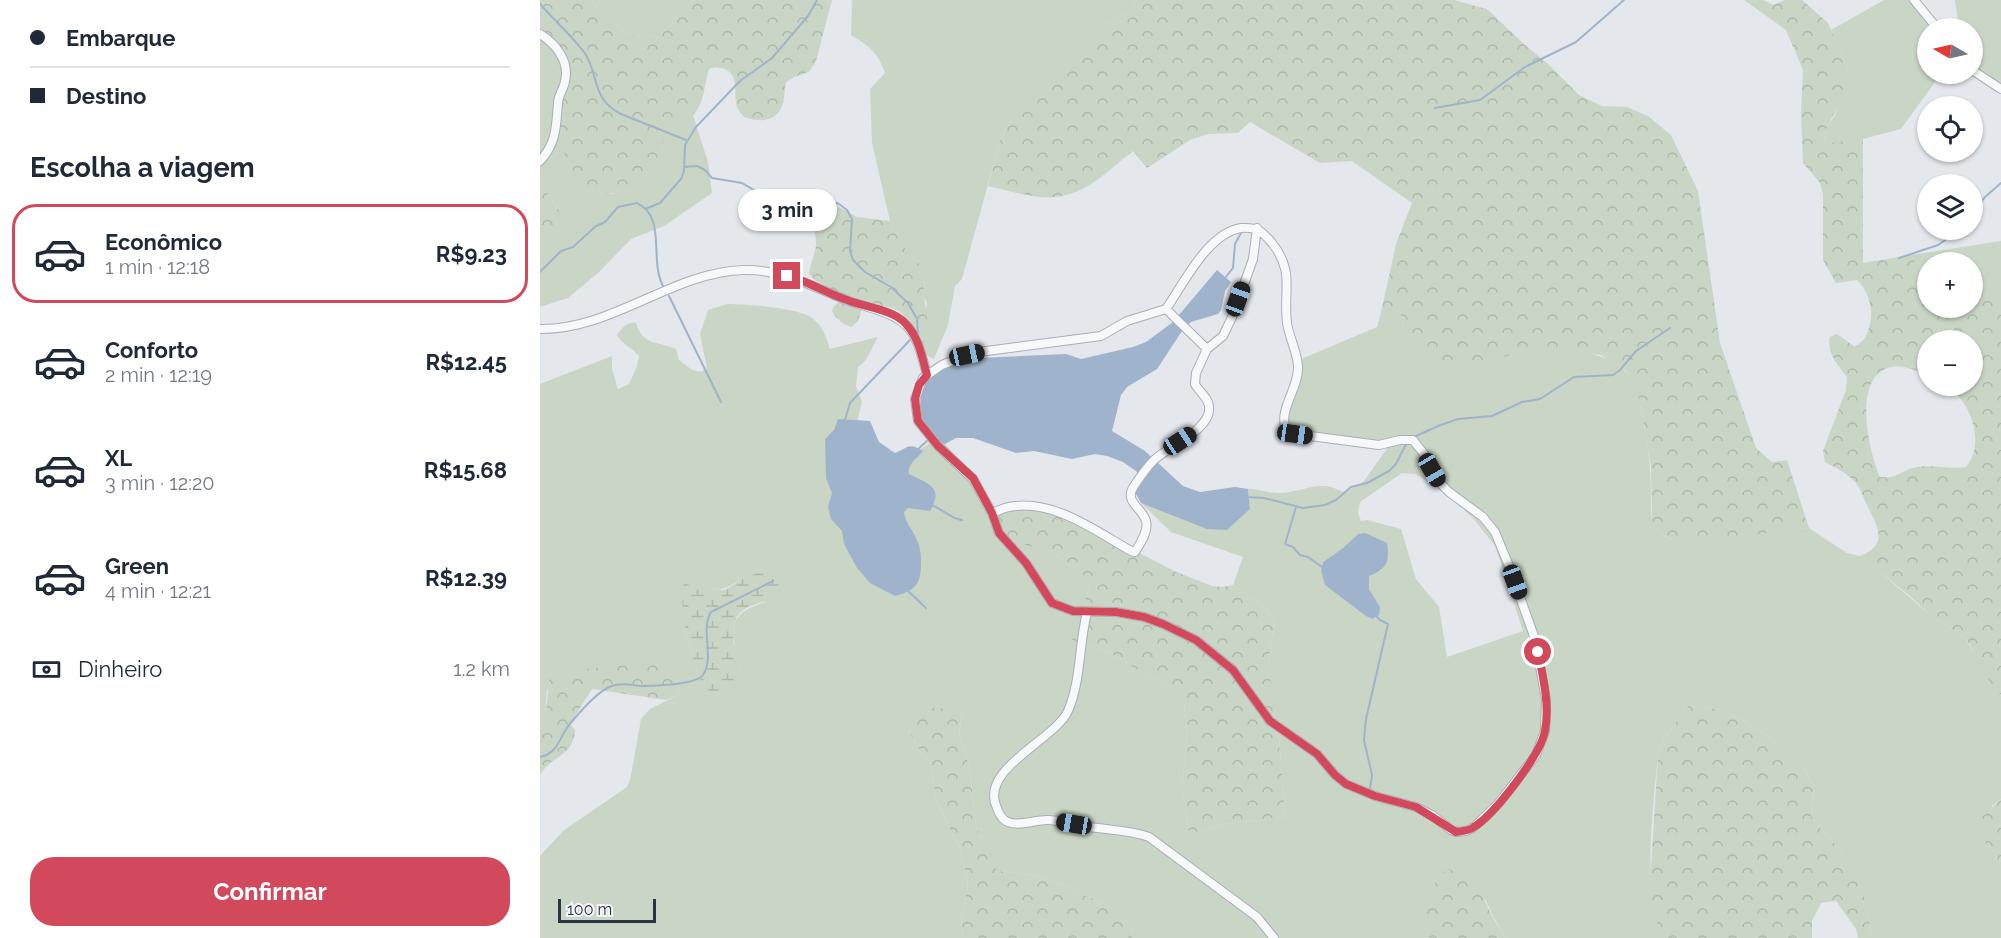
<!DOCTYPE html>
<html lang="pt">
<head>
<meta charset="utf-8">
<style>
  :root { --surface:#fff; --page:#f2f2f3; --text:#1f2937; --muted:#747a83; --line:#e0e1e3; --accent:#d1495b }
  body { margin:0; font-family:Raleway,sans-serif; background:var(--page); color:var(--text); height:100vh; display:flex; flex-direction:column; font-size:22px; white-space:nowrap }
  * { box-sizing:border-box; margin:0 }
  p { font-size:20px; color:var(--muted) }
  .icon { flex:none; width:33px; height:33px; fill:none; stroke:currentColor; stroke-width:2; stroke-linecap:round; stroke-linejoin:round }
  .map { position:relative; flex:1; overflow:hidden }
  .details { display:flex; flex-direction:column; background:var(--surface); width:540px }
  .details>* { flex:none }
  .top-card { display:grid; align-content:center; height:132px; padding:0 30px; background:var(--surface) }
  .needle { width:39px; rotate:279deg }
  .tools { position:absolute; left:1377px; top:18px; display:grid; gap:12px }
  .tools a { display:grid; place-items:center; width:66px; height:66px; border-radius:50%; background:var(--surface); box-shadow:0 2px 4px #0004; font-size:30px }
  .scale { position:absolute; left:18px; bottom:15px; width:98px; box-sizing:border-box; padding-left:6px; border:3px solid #2b3445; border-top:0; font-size:16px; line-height:21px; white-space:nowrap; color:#2b3445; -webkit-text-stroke:4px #f4f6f9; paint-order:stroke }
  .end { position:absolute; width:27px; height:27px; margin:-14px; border:8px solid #d1495b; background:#fff; box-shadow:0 0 0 3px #fff }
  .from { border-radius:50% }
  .bubble { position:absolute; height:42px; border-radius:21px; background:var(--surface); box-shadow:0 2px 4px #0004; font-size:20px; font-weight:700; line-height:42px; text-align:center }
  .car { position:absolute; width:18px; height:36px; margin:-18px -9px; border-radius:8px; box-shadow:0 0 4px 2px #0007; background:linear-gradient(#222 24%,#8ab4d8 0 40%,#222 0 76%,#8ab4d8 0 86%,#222 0) }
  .top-card b { display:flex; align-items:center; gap:21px; height:57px; font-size:22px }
  .top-card b+b { border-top:2px solid var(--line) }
  .top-card i { width:15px; height:15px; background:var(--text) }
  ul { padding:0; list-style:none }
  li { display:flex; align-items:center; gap:18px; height:99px; margin:0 12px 9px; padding:0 18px; border:3px solid transparent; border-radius:24px }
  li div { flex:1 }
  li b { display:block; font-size:22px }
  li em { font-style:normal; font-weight:700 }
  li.on { border-color:var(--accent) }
  li>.icon { width:54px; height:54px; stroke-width:1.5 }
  h2 { padding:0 30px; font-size:27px; line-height:72px }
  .pay { display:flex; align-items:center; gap:15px; height:66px; padding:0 30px; font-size:22px }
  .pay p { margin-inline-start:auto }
  .primary-button { display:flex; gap:12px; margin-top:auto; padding:12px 30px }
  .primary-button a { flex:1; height:69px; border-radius:24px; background:var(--accent); color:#fff; font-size:24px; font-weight:700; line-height:69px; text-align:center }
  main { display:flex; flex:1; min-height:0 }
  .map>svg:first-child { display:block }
  .grass { fill:#c9d6c5; fill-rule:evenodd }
  .forest { fill:url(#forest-crowns); fill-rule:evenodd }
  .wetland { fill:url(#wetland-marsh) }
  .water { fill:#9fb4cc }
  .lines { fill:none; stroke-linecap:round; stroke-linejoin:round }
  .stream { stroke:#9fb4cc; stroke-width:2 }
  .minor-casing { stroke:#a9aeb7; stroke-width:10 }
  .minor { stroke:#f7f8fa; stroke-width:8 }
  .route { stroke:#d1495b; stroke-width:8 }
</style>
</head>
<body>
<main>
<section class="details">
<div class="top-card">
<b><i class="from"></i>Embarque</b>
<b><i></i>Destino</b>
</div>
<h2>Escolha a viagem</h2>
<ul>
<li class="on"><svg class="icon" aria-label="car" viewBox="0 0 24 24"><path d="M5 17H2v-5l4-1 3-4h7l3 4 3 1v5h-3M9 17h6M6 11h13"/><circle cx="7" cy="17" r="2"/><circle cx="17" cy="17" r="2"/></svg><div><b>Econômico</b><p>1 min · 12:18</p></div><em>R$9.23</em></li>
<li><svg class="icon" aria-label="car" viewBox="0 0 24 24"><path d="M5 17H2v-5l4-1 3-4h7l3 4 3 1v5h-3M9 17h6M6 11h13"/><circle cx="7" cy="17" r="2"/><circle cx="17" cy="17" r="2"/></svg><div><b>Conforto</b><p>2 min · 12:19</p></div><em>R$12.45</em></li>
<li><svg class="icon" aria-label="car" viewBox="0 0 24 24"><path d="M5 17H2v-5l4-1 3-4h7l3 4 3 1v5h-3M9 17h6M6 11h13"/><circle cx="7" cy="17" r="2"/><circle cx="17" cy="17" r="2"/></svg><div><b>XL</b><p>3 min · 12:20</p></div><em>R$15.68</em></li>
<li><svg class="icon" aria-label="car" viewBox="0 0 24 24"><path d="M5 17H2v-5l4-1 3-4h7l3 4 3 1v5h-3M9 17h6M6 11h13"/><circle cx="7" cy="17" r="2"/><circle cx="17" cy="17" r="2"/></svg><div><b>Green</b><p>4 min · 12:21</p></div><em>R$12.39</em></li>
</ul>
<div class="pay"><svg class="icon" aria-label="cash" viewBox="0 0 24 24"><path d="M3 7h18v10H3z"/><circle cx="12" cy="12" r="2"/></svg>Dinheiro<p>1.2 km</p></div>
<div class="primary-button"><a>Confirmar</a></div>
</section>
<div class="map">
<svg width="1461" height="938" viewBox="0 0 1461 938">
  <defs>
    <pattern id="forest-crowns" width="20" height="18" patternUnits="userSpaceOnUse" patternTransform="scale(1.5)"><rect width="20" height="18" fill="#c9d6c5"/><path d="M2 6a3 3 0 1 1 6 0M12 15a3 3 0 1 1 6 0" fill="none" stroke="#adb8ab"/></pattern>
    <pattern id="wetland-marsh" width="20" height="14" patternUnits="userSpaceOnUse" patternTransform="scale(1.5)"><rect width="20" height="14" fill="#c9d6c5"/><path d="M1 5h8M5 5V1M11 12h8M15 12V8" fill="none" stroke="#adb8ab"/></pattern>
  </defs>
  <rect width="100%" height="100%" fill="#e4e7ec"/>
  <path class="grass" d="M51,0H152L120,36C111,37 100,38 91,35C75,28 62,13 51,0Z
    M312,0H595L592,10L565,25L513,71L471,119L460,141L422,279L415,286L408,325L394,359L377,351L387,303L384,297L385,269L370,256L356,236L350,221L332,143L330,89L345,73C337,51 330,47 311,35Z
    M1344,0H1369L1392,28H1388V74H1410L1395,82L1361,129L1319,140L1287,143L1284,139L1287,127L1295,115L1308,68L1291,30Z
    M1415,0H1461V89L1433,71L1432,28H1419Z
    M0,30L23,56L24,150L43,185L55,193L71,194L118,169L125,135L130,128L153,115L168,162L172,193L124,226L91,239L59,272L28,298L0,307V240L20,235L27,222L0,182Z
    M1461,241V293H1433L1432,262H1388L1387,274L1376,265L1371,255Z
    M188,304C206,304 258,308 272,318C283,326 286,337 290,349L338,337C331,348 329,360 318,367L316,387L322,402L316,427L355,464L394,441L405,444L428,471L451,509L448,515L449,528L510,551L543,574L549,589L533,640L568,652L603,673L631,687L644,701L647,733L642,786L649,834L685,824L745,817L739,738L731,692L729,659L734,622L726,609L693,585L703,557L631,532L601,503L620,510H710L708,489C719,488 729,494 740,493C767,492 778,478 805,493L824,481L851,443L762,434L742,425L746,401L759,360L837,327L840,317L861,314L863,329L935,364C950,360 965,355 980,352C1016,346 1078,347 1096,386C1099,391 1099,398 1100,404C1106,430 1110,458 1111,486C1112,512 1105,528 1132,540L1269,528L1307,553L1320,556L1326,560L1390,615L1424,637L1461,696V799L1452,806L1453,857L1461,862V938H1329C1334,913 1316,871 1301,852C1292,839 1279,829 1271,816C1271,807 1275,797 1273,788C1269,759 1207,719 1180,710C1171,707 1158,707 1148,706L1124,739L1118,755C1114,800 1100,902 1125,938H966L954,918L945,899L881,933L891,938H592L591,926L572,908L529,888L503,877L460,871L453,868L436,825L429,765L419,734L422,711L383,707L369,731L380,751L389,760L397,802L420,849L428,885L421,922L423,938H0V856L23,831L87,787L90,780L101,719L110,709L138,695L139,687L7,689L5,714L0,721V384L72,356V368L77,387L78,389L89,384L97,366L99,356C93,348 80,343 77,335C83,327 87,322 96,323C103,346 117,341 136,349L139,360L152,370L161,372L167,368L160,334L168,310ZM862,473L875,474L904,491L933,518L955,546L983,631L907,657L899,607L876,579L861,529L827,520L821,521L818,513L820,502ZM825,533L842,570L829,575V589L836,603V618L833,619L819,610L781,570L783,562L803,548L818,534ZM151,576C175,594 181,592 206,577L226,602C203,609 188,618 195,644L157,672L146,633L142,600Z"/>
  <path class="forest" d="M0,0H51C62,13 75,28 91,35C100,38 111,37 120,36L152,0H292L276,61L269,72L254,77L246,82C244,90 245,99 242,106C236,123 217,122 204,117C202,114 199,112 198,109C192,97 201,74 184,69C178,67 175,67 169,69C164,84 165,104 152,116C144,123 132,124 126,134C121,145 123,158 118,169C109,186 63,201 47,190C39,184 34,172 30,163C24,152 14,139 15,126C15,119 18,111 20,104C27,73 26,51 0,30Z
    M595,0H914L947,9L985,45L1007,63L1039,95L1062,106L1087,107L1108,116L1131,135L1158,191L1180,343L1216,448L1232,462L1247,460L1269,528L1152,542L1132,540L1116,531L1112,520L1111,468L1102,413L1096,386L1085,370L1061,355L1027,350L979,353L935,364H906L879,353L869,342L863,329L861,315L840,317L856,244L872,203L812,161L780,163L710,122L698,133L668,134L650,140L607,168L593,151C571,168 550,191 522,196C499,201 471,191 448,186L460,141L471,119L490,96L513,71L554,34L565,25L592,10Z
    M1204,0H1223L1233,5L1245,0H1262L1288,23L1308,68L1303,97L1287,127L1284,139L1287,143L1323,139V263L1371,255L1376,265L1387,274L1388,308H1432L1433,293H1461V696L1444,674L1430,645L1424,637L1390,615L1371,597L1320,556C1350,544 1337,526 1327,505C1323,497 1320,486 1313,480C1305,472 1294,467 1285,462L1283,451L1306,390L1307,377C1297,364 1287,354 1290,337L1297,334L1315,347C1319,344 1324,340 1326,336C1335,317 1332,295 1317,280L1296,283L1283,260V195L1280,183L1263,163L1261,113L1263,70L1246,30ZM1388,340H1432V386H1406C1431,400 1446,444 1426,467C1410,470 1394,464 1377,467C1362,469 1359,479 1340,477C1329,452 1311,376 1351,367C1362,364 1377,371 1387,375Z
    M0,182L27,222C24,237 13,238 0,240Z
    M277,202L295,205L317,217L350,221C358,242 369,255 385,269C386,278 383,290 384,298C387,314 392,335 379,349L364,328L367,323C363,305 342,306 327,305L322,308L318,321L311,327C304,325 295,318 292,311L294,306L304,298L303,293C290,289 278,285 269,274C270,264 275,256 276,245C277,231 266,215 277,202Z
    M475,504L513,511L546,525L634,571L672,586L682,587L693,585L726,609L734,622L729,659L732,692L739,737L745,817L685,824L649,834L642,786L647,733L644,701L631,687L603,673L568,652L532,640L549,589L543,574L510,551L464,540L453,535L449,528L448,515L451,509Z
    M118,663C132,668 141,679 138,695L126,700L52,689L30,724L35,730C33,758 11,755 0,775V721C10,709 6,691 10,676L42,669Z
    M1148,706C1158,707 1170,707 1180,710C1207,719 1269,759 1273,788C1275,797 1271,807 1271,816C1279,829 1292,839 1301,852C1317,872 1334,913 1329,938H1318L1316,929L1296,901L1281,903L1272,921V938H1125C1113,921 1111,903 1110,883L1118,755L1124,739Z
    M383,707L422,710L419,734L429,765L436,825L453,867L460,871L503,877L529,888L572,908L591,926L592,938H423L421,922L428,885L420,849L397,802L389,760L380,751L369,731L373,712Z
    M1461,799V862L1453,857L1446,846L1442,823L1443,816Z
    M907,869C936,873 942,895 953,918C957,925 962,931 966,938H891L881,934C885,915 890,880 907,869Z"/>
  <path class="wetland" d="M225,571L237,576L241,587L238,597C226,602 208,604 199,614C196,617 193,627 193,631C192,648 211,701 173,692C165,690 162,684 159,676C154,665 152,652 148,640C143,620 139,595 146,576H151L164,585L175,589L185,590L206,577Z"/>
  <path class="water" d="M677,270L691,282L685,291L681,310L678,314L651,322L644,328L617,369L587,387L581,395L572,431L605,451L643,486L660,492L695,487L708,489L710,509L687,530L667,529L601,503L595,492L601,477L596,471L583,462L567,456L555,454L532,459L494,451L476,453L433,438H416L405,444L397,442L382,423L380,390L386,379L403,369L439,358L526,354L541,359L593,347L606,342L633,322Z
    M298,419L330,421L339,442L355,453C369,448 367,442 383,451C377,459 367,464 369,474C387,484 405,486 390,511L368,508L364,512C365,523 372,528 376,538C380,546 381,553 381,562C381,583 377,590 355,596L330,583L317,568L304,544L302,531L291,519L288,507L292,493L286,478L285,439L294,430Z
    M825,533L847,543C850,562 847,569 829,576V589L840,607L839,615L833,619L826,616L785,585L781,570L783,562L803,548L818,534Z"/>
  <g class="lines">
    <path class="stream" d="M0,4C14,20 31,35 44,52C60,75 50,98 81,114L146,140
      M895,108L940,100L985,67L1036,42L1084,0
      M144,167L157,166L165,170L172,178L202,183L241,206H263L287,200L299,204L307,210L312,219L310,251L313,260L325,272L351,287L368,303L377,319L378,333
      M105,209L120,203L141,179L144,171L145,145L156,127L200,81L232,58L268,16L277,0
      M1432,214L1445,197L1461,183
      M1359,258L1398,245L1420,230
      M0,272L21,251L33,247L56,226L65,222L78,207L97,203C127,217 109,260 123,286
      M685,278L693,268L695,244L702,231
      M129,296L181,402
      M305,420L310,403L370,340
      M874,437L898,426L918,419L952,416L982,402L1000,399L1034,377L1073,375L1080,370L1096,351L1130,328
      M377,450L388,440
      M706,497L724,498L763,508L785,505L796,500L811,487L827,483L849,471L856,464L866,444
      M391,505C403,509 409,518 422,520
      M756,507L745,544L753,547L760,555L768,557L782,567
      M367,590L386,608
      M0,757C19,753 19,737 29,725C40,712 54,695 69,687C79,682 91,685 101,686C113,686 156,685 163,675C175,657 160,631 171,612L233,581
      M830,789L832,775L824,740L826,719L848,624L840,620L835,615"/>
    <g class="minor-casing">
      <path id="minor" d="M1374,0L1397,28
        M0,34C15,43 30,61 25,81C24,89 18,95 18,103C16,125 17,143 0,161
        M1432,70L1461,89
        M701,228C717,227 722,231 732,243C755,272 743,290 747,323C749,337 758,354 758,367C759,388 738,409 746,430L755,434L839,445L860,440H873L884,454L900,483L909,492L943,517L955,532L969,566L995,639L1006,699L1005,731L996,755L958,804L934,827L926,831L916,832L911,830L892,815L876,807L835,796L806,784L795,775L777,754L730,721L693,670L656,640L623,624L604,617L576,612L533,611L512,603L486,563L459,533L452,513L433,479L398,446L378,421L375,399L383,378L402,365L427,355L439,352L561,336L587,321L626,309C644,283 668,233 701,228Z
        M626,309L667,349L683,336L693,315L713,259L717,228
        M0,329C73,330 132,272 204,270C241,269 271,286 304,299C330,310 364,311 376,340C381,351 384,363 387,375
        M452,513C457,511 464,508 469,507C512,498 556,531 591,551L595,552C600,544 609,531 606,521C603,508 583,502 594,486C600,477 607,467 614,460C629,446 672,429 669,407C669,398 659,392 655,384L656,373L667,349
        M547,612C539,644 541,681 528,711C515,740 438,769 457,808C459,814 462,820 468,822C481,827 496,819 509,820C523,821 536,825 550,827C569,830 590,830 609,837L717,917L734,938"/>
    </g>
    <use href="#minor" class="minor"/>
  </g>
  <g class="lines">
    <path class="route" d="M247,276C268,281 286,293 307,300C324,307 353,309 366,324C379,338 382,357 387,375L379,385L375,399L378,421L398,446L433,478L452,513L459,533L486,563L512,603L533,611L576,612L604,617L623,624L656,640L693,670L730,721L777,754L795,775L806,784L835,796L876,807L916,832C923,831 929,831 934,827C955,814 1001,754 1005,731C1010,705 1003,677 998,652"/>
  </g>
</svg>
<div class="tools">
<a><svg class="needle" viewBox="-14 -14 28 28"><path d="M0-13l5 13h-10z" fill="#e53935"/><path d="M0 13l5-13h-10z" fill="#747a83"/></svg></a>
<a><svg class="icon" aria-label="locate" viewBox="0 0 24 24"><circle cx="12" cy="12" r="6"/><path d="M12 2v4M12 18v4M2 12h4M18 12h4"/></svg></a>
<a><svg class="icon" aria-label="layers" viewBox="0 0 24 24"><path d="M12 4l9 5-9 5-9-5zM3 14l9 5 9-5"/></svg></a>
<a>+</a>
<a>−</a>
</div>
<div class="scale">100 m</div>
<i class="end from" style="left:998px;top:652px"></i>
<i class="end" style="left:247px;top:276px"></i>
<div class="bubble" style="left:198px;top:189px;width:99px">3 min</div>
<i class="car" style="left:698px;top:299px;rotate:20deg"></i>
<i class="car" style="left:427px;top:355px;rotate:78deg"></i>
<i class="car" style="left:755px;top:434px;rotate:98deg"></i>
<i class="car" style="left:640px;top:441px;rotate:57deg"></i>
<i class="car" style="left:892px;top:470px;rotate:150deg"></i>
<i class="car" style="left:975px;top:582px;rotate:160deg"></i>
<i class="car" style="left:534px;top:824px;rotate:280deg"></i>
</div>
</main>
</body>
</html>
